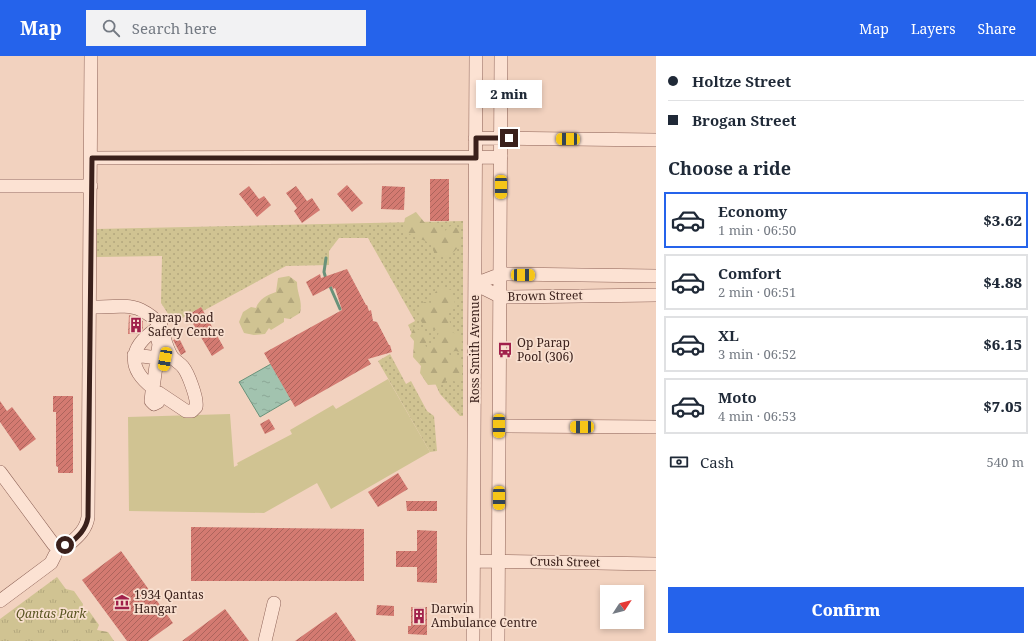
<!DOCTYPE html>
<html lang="en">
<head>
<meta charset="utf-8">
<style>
  :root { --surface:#fff; --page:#f2f2f3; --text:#1f2937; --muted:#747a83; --line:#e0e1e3; --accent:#2563eb }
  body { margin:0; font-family:"Noto Serif",serif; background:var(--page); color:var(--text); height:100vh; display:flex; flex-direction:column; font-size:15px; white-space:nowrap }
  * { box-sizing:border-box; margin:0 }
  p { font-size:13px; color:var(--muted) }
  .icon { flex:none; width:22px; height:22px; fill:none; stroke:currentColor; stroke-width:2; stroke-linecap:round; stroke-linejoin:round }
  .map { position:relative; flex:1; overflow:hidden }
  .sheet { display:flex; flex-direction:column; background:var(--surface); width:380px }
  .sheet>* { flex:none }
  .hud { display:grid; align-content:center; height:88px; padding:0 12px; background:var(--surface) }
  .needle { width:26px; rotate:54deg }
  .fabs { position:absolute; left:600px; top:529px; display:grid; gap:8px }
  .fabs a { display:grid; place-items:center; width:44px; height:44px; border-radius:0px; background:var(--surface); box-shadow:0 2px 6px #0003; font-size:20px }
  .end { position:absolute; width:18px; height:18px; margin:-9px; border:5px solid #3a201b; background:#fff; box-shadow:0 0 0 2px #fff }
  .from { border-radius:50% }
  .bubble { position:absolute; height:28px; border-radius:0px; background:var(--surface); box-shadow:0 2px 6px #0003; font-size:13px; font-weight:800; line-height:28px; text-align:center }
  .car { position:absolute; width:12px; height:24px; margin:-12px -6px; border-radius:5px; box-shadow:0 0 3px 1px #0007; background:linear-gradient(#f5c518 24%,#345 0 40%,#f5c518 0 76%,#345 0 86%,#f5c518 0) }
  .hud b { display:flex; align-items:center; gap:14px; height:38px; font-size:15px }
  .hud b+b { border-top:1px solid var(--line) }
  .hud i { width:10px; height:10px; background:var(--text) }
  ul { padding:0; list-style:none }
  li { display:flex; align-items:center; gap:12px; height:56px; margin:0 8px 6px; padding:0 4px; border:2px solid var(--line); border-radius:0px }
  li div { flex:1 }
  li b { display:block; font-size:15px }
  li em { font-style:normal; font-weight:800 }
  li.selected { border-color:var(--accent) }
  li>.icon { width:36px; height:36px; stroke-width:1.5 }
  h2 { padding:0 12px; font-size:18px; line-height:48px }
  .pay { display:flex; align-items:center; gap:10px; height:44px; padding:0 12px; font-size:15px }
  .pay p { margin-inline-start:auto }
  .primary-button { display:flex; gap:8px; margin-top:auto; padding:8px 12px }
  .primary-button a { flex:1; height:46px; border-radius:0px; background:var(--accent); color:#fff; font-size:16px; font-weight:800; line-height:46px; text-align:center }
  header { display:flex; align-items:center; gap:24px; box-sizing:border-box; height:56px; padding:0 20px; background:var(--accent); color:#fff }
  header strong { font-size:19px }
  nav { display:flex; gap:22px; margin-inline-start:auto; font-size:14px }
  .search { width:280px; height:36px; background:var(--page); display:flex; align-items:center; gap:10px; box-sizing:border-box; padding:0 14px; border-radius:0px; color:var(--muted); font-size:15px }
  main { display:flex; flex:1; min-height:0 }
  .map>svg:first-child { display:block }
  .grass { fill:url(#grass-dots) }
  .forest { fill:url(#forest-firs) }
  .park { fill:url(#park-tufts) }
  .pitch { fill:#d0c392 }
  .water { fill:url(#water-ripples); stroke:#69927a }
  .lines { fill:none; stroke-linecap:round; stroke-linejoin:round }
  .stream { stroke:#69927a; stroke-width:3 }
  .building { fill:url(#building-hatch) }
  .minor-casing { stroke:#8c6156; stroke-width:14 }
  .minor { stroke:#fce2d3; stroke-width:13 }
  .route { stroke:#3a201b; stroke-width:5 }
  .labels { text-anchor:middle; stroke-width:3.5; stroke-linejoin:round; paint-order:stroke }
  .street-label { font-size:12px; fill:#3a201b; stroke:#f8dfcf }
  .poi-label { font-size:12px; fill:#3a201b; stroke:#f8dfcf; text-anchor:start }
  .park-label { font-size:12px; font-style:italic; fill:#585420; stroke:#f8dfcf }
</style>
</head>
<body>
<header>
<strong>Map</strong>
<div class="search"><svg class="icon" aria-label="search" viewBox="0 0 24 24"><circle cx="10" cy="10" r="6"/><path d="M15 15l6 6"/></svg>Search here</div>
<nav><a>Map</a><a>Layers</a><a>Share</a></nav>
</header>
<main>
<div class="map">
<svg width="656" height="585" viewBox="0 0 656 585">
  <defs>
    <pattern id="grass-dots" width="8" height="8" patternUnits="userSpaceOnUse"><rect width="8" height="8" fill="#d0c392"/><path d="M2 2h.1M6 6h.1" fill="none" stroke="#b3a77d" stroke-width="1.8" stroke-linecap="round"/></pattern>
    <pattern id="forest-firs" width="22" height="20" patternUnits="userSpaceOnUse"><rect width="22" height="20" fill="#d0c392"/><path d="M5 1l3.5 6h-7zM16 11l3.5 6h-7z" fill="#b3a77d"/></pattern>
    <pattern id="park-tufts" width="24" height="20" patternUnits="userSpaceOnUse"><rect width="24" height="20" fill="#d0c392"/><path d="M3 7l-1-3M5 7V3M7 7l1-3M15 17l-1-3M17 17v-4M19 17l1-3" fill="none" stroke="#b3a77d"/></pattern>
    <pattern id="water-ripples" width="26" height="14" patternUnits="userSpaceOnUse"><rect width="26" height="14" fill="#a2c3af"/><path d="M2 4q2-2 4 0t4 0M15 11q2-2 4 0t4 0" fill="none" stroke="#8ca796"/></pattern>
    <pattern id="building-hatch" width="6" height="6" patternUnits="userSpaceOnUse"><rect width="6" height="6" fill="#d37a71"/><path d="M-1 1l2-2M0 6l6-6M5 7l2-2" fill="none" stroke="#ac645c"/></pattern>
  </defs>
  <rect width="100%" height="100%" fill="#f2d2bf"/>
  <path class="grass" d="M463,165V360H460L440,338L408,269L415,265L368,182H339L329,195V209L286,210L203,255L201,251L174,267L161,247L162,200L96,201V173Z
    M390,298L406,328L411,325L427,355L434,360L437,395L430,396L378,305Z"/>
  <path class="forest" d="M416,156L425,167L438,168L443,177L450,170L461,173L460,190L448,201H435C433,187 429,186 417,182C412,180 407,176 403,173L405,162Z
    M289,220L297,226C297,238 303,245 300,257L290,263L284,262V266L271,274L269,272L265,278L254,279L244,277L239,266L243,256L251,251L256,252C259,243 267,239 276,236L278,222Z
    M439,231L451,234C455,244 458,250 448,257L452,276L461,280L462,288L459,296L456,295L449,296L450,301L458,300L462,310V321L456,326L447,322L444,328L428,329L420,317L421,310L413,301L414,285L410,280L414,272L427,277L428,284L425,288L426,291L436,287L439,275C423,269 420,270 418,252L424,246L432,247V241Z
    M62,532L74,535L83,548L82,553L89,555L99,569L97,574L108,576L114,585H63Z"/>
  <path class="park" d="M57,521L104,585H0V563Z"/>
  <path class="pitch" d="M388,323L430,396L331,453L317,427L264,457L129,455L128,361L230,358L234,411L238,409L237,407L292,378L290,374L333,349L336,353Z"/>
  <path class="water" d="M310,286L330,320L260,361L239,326Z"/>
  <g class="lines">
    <path class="stream" d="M326,202L324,216L326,223
      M329,228L340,253"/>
  </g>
  <path class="building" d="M430,123H449V165H430Z
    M347,129L363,147L352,156L337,138Z
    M249,130L259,143L264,140L271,149L257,161L239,138Z
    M296,130L307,145L312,142L320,154L302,167L294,155L297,152L286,137Z
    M382,130L405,131L404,154L381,153Z
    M347,213L366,249H367L369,255L371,254L373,265L377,266L389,289H390L392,296L368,303L371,308L295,351L264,297L342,254L335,232L333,233L332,230L313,240L306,226L320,218L321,222Z
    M201,251L224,292L212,300L188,259Z
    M129,259L143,265V273L137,278H128Z
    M179,282L186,296L181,299L173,284Z
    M53,340H73V417H58V411L56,410V356H53Z
    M0,345L7,355L12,351L36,383L20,395L0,366Z
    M269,363L275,373L265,378L260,368Z
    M398,417L408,433L378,451L368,436Z
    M406,445H437V455H407Z
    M191,471L364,473V525H191Z
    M417,474L437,475V527L417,526V511H396V495H417Z
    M121,495L173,567L148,585H127L82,524Z
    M377,549L394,550V560L376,559Z
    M411,551H427V579L408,578V570H411Z
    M225,553L249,585H182Z
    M336,556L356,585H295Z"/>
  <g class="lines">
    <g class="minor-casing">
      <path id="minor" d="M475,82L656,84
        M91,102L501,101
        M0,130H91
        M475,228L501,241L656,239
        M475,228L501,218L656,220
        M90,251C105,252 127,247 141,254C169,268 159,280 172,301C175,305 180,307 183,311C188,317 198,343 196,351L192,355H186L159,337
        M134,299L166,303
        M153,332C123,309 132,287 161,270
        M153,332L159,288L155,274
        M152,336L151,345L154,348L158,346L159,337
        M499,370L656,371
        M0,416L54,489
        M66,491C76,482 86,475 88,461L91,0
        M474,505L656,508
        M0,545L51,507L55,499
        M265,585L274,547
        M473,585L476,0
        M498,585L501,0"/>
    </g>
    <use href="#minor" class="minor"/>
  </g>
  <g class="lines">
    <path class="route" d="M65,489L66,491C76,482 86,475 88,461L92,102H476V82H509"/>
  </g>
  <defs>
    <g id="building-bare" transform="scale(1.2)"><path d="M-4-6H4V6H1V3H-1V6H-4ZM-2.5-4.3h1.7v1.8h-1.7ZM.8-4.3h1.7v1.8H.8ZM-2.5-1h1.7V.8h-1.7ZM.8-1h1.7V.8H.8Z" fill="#a0204b" stroke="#f8dfcf" stroke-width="2.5" paint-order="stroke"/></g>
    <g id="bus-bare" transform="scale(1.2)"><path d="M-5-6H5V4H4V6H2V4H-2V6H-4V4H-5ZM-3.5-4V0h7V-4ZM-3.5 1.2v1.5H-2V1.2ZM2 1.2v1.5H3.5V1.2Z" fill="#a0204b" stroke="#f8dfcf" stroke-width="2.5" paint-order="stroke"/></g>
    <g id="museum-bare" transform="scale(1.2)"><path d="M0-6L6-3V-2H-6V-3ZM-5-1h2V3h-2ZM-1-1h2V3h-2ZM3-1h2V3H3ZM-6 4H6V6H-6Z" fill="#a0204b" stroke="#f8dfcf" stroke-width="2.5" paint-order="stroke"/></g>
  </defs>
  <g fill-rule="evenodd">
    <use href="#building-bare" x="136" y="269"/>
    <use href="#bus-bare" x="505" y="294"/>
    <use href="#museum-bare" x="122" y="546"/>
    <use href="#building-bare" x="419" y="560"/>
  </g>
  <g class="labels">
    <g class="street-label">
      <text transform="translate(545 240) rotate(-1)" y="4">Brown Street</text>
      <text transform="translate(475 293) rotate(-90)" y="4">Ross Smith Avenue</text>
      <text transform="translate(565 506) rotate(1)" y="4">Crush Street</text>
    </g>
    <g class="poi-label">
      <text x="148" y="266">Parap Road<tspan x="148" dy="14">Safety Centre</tspan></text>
      <text x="517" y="291">Op Parap<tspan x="517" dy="14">Pool (306)</tspan></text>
      <text x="134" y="543">1934 Qantas<tspan x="134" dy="14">Hangar</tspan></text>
      <text x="431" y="557">Darwin<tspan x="431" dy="14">Ambulance Centre</tspan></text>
    </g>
    <g class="park-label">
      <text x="51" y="562">Qantas Park</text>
    </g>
  </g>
</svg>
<div class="fabs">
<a><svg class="needle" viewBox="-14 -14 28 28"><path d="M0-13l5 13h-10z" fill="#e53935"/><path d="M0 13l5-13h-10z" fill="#747a83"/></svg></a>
</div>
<i class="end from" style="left:65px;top:489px"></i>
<i class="end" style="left:509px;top:82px"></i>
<div class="bubble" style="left:476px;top:24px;width:66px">2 min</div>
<i class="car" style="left:568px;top:83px;rotate:271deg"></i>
<i class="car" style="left:501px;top:131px;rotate:180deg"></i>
<i class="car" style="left:523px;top:219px;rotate:91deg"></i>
<i class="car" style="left:165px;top:303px;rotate:190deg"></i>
<i class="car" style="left:499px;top:370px;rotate:180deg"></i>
<i class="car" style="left:582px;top:371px;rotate:270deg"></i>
<i class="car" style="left:499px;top:442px;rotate:180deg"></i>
</div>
<section class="sheet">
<div class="hud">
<b><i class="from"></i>Holtze Street</b>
<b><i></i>Brogan Street</b>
</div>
<h2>Choose a ride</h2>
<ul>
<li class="selected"><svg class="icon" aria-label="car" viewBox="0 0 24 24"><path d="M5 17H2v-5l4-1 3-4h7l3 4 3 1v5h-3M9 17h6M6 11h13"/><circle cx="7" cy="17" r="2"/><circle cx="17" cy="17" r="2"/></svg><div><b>Economy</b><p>1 min · 06:50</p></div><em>$3.62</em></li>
<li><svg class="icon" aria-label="car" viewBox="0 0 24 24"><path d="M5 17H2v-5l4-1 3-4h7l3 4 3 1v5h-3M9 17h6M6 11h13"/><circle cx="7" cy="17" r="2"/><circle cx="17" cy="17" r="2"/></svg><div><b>Comfort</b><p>2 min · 06:51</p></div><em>$4.88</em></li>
<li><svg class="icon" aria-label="car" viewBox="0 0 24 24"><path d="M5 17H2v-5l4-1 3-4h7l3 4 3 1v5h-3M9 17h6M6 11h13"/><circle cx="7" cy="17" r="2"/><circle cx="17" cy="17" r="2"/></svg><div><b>XL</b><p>3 min · 06:52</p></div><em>$6.15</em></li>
<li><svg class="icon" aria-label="car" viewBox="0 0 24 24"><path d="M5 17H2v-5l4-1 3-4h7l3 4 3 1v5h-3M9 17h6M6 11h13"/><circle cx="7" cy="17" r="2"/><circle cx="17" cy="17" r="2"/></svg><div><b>Moto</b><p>4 min · 06:53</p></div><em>$7.05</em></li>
</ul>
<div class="pay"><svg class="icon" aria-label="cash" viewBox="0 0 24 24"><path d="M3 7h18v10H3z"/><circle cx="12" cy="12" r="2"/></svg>Cash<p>540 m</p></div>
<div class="primary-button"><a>Confirm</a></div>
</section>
</main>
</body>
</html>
